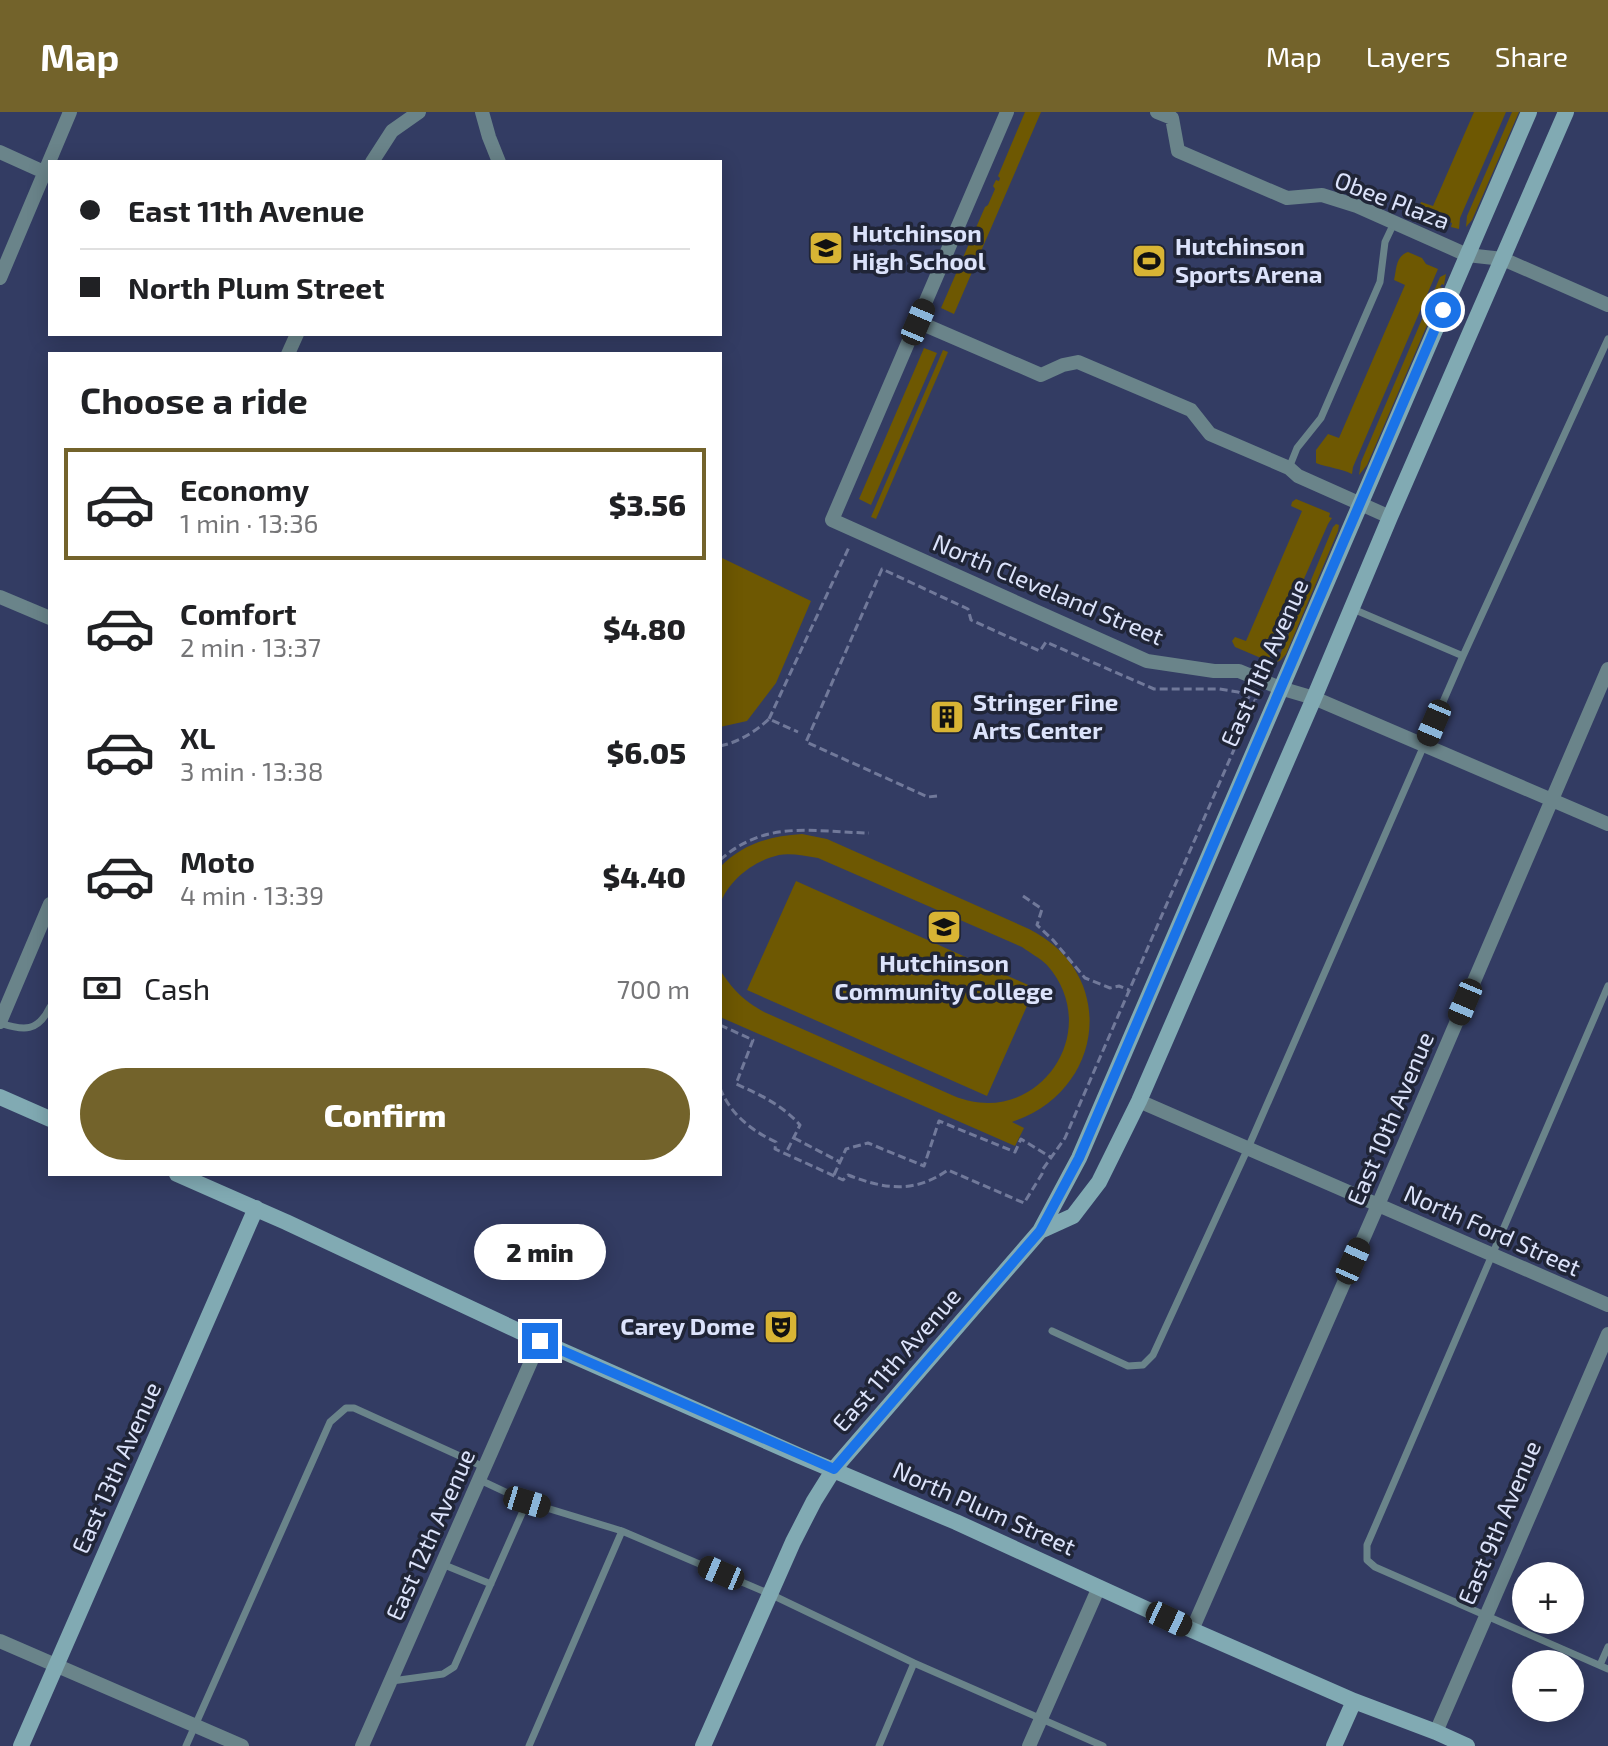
<!DOCTYPE html>
<html lang="en">
<head>
<meta charset="utf-8">
<style>
  :root { --surface:#fff; --page:#f6f6f6; --text:#202124; --muted:#757577; --line:#e0e0e0; --accent:#73632b }
  body { margin:0; font-family:"Exo 2",sans-serif; background:var(--page); color:var(--text); height:100vh; display:flex; flex-direction:column; font-size:30px; white-space:nowrap }
  * { box-sizing:border-box; margin:0 }
  p { font-size:26px; color:var(--muted) }
  .icon { flex:none; width:44px; height:44px; fill:none; stroke:currentColor; stroke-width:2; stroke-linecap:round; stroke-linejoin:round }
  .map { position:relative; flex:1; overflow:hidden }
  .drawer { position:absolute; left:48px; top:240px; width:674px; height:824px; display:flex; flex-direction:column; background:var(--surface); border-radius:0px; box-shadow:0 4px 20px #0003 }
  .drawer>* { flex:none }
  .banner { position:absolute; left:48px; top:48px; width:674px; height:176px; border-radius:0px; box-shadow:0 4px 20px #0003; display:grid; align-content:center; height:176px; padding:0 32px; background:var(--surface) }
  .tools { position:absolute; left:1512px; top:1450px; display:grid; gap:16px }
  .tools a { display:grid; place-items:center; width:72px; height:72px; border-radius:50%; background:var(--surface); box-shadow:0 4px 20px #0003; font-size:40px }
  .end { position:absolute; width:36px; height:36px; margin:-18px; border:10px solid #1a73e8; background:#fff; box-shadow:0 0 0 4px #fff }
  .from { border-radius:50% }
  .bubble { position:absolute; height:56px; border-radius:28px; background:var(--surface); box-shadow:0 4px 20px #0003; font-size:26px; font-weight:800; line-height:56px; text-align:center }
  .car { position:absolute; width:24px; height:48px; margin:-24px -12px; border-radius:10px; box-shadow:0 0 6px 2px #0007; background:linear-gradient(#222 24%,#8ab4d8 0 40%,#222 0 76%,#8ab4d8 0 86%,#222 0) }
  .banner b { display:flex; align-items:center; gap:28px; height:76px; font-size:30px }
  .banner b+b { border-top:2px solid var(--line) }
  .banner i { width:20px; height:20px; background:var(--text) }
  ul { padding:0; list-style:none }
  li { display:flex; align-items:center; gap:24px; height:112px; margin:0 16px 12px; padding:0 16px; border:4px solid transparent; border-radius:0px }
  li div { flex:1 }
  li b { display:block; font-size:30px }
  li em { font-style:normal; font-weight:800 }
  li.current { border-color:var(--accent) }
  li>.icon { width:72px; height:72px; stroke-width:1.5 }
  h2 { padding:0 32px; font-size:36px; line-height:96px }
  .pay { display:flex; align-items:center; gap:20px; height:88px; padding:0 32px; font-size:30px }
  .pay p { margin-inline-start:auto }
  .primary-button { display:flex; gap:16px; margin-top:auto; padding:16px 32px }
  .primary-button a { flex:1; height:92px; border-radius:48px; background:var(--accent); color:#fff; font-size:32px; font-weight:800; line-height:92px; text-align:center }
  header { display:flex; align-items:center; gap:48px; box-sizing:border-box; height:112px; padding:0 40px; background:var(--accent); color:#fff }
  header strong { font-size:38px }
  nav { display:flex; gap:44px; margin-inline-start:auto; font-size:28px }
  .map>svg:first-child { display:block }
  .green { fill:#6e5802 }
  .lines { fill:none; stroke-linecap:round; stroke-linejoin:round }
  .path { stroke:#71799a; stroke-width:3; stroke-dasharray:8 4; stroke-linecap:butt }
  .lane { stroke:#6a848a; stroke-width:7 }
  .street { stroke:#6a848a; stroke-width:14 }
  .secondary { stroke:#81aab3; stroke-width:16 }
  .route { stroke:#1a73e8; stroke-width:10 }
  .labels { text-anchor:middle; stroke-width:7; stroke-linejoin:round; paint-order:stroke }
  .street-label { font-size:24px; fill:#dce3fb; stroke:#202537 }
  .poi-label { font-size:24px; font-weight:bold; fill:#dce3fb; stroke:#202537; text-anchor:start }
</style>
</head>
<body>
<header>
<strong>Map</strong>
<nav><a>Map</a><a>Layers</a><a>Share</a></nav>
</header>
<div class="map">
<svg width="1608" height="1634" viewBox="0 0 1608 1634">
  <rect width="100%" height="100%" fill="#333c63"/>
  <path class="green" d="M1025,0H1041L954,202L941,196L985,95L988,93L995,77L993,74L996,68L999,69L1000,66L998,64Z
    M1474,0H1506L1460,106L1459,117L1451,115L1452,111L1449,110L1448,113L1423,103L1419,95L1421,90L1433,94Z
    M1512,0H1519L1472,108L1466,115L1467,104Z
    M1408,140L1422,146L1426,152L1438,157L1353,355L1352,362C1340,356 1329,356 1316,351V338L1328,322L1339,326L1405,173L1394,168C1397,156 1395,145 1408,140Z
    M1446,162L1444,173L1442,172L1440,175L1443,176L1367,353L1359,363L1361,350L1440,165Z
    M924,236L937,241L871,393L859,387Z
    M943,238L948,240L876,407L871,405Z
    M1296,387L1330,401L1329,405L1332,406L1328,412L1268,549L1235,535L1232,529L1235,525L1246,529L1302,399L1291,394L1292,390Z
    M1336,412L1339,413L1338,419L1286,542L1281,548L1277,550L1333,415Z
    M720,445L811,489L776,571L747,609L720,615Z
    M802,722L827,727L1029,817C1119,862 1105,979 1012,1010L1024,1016L1015,1034L720,905V858C733,878 743,888 764,900L954,984C1036,1018 1106,920 1047,853C1040,846 1030,841 1022,835L818,746C805,744 791,741 779,743C753,749 729,768 720,792V755C743,732 769,724 802,722Z
    M796,769L1035,876L987,984L747,878Z"/>
  <g class="lines">
    <path class="path" d="M769,607L850,433
      M720,634C739,630 755,620 769,607L798,620
      M937,684L928,685L806,630L882,457L968,497L971,508L1040,539L1046,530L1154,577H1219L1238,580L1255,589
      M720,748C766,707 813,720 869,721
      M1023,784L1042,797L1037,813L1053,828L1085,866L1110,876L1119,874L1129,878
      M720,913L753,928L736,972C761,983 782,993 800,1013L786,1041
      M720,976C730,1002 752,1019 776,1030L775,1037L843,1068L848,1063C884,1077 914,1082 948,1058L1024,1091L1042,1062L1043,1057L1065,1026L1256,587
      M794,1026L840,1050
      M834,1063L846,1037L868,1031L924,1054L939,1009L1015,1040L1021,1027L1052,1046"/>
    <path class="lane" d="M1289,356L1297,336L1321,306L1380,170L1385,130L1394,111
      M1353,497L1463,544
      M1608,874L1367,1433V1448L1375,1455L1608,1557
      M0,911C24,919 38,920 50,895
      M1052,1219L1128,1254L1143,1253L1153,1243L1248,1036L1463,544L1608,227
      M480,1368L527,1390L622,1419L770,1482L914,1551L1103,1634
      M442,1452L491,1472
      M1600,1553L1608,1535
      M392,1569L443,1562L454,1555L527,1390
      M186,1634L330,1310L346,1296H354L484,1355
      M529,1634L622,1419
      M879,1634L914,1551"/>
    <path class="street" d="M482,0L489,25L499,50
      M1007,0L832,408L1147,549L1214,559H1239L1280,576L1314,586L1608,712
      M1157,0L1172,6L1178,39L1287,86L1322,83L1357,94L1467,143L1503,147L1608,193
      M0,40L44,60
      M372,50L392,19L419,0
      M0,166L70,0
      M918,210L1041,263L1063,253L1078,250L1191,298L1210,322L1289,356L1298,364L1390,405
      M288,242L297,222
      M0,485L50,506
      M0,910L50,792
      M1139,989L1608,1193
      M1192,1518L1378,1093L1608,557
      M0,1529L242,1634
      M1436,1620L1608,1222
      M362,1634L540,1229
      M1029,1634L1099,1475"/>
    <path class="secondary" d="M0,985L50,1007
      M177,1062L286,1110L540,1229L800,1344L956,1410L1192,1518L1354,1589L1436,1620L1467,1634
      M1040,1119L1073,1104L1099,1070L1139,989L1314,586L1390,405L1566,0
      M21,1634L256,1096
      M703,1634L793,1430L814,1389L834,1357L1040,1119L1079,1046L1529,0
      M1334,1634L1354,1589"/>
  </g>
  <g class="lines">
    <path class="route" d="M540,1229L834,1357L1040,1119L1079,1046L1443,198"/>
  </g>
  <defs>
    <g id="school-square" transform="scale(1.8)"><rect x="-9" y="-9" width="18" height="18" rx="4" fill="#d8b434" stroke="#202537"/><path d="M0-5L7-2L0 1L-7-2ZM-4 1L0 2.5L4 1V4Q0 6-4 4Z" fill="#111"/></g>
    <g id="stadium-square" transform="scale(1.8)"><rect x="-9" y="-9" width="18" height="18" rx="4" fill="#d8b434" stroke="#202537"/><path d="M0-5a6.5 5 0 1 0 0 10a6.5 5 0 1 0 0-10ZM-3.5-1.8h7v3.6h-7Z" fill="#111"/></g>
    <g id="building-square" transform="scale(1.8)"><rect x="-9" y="-9" width="18" height="18" rx="4" fill="#d8b434" stroke="#202537"/><path d="M-4-6H4V6H1V3H-1V6H-4ZM-2.5-4.3h1.7v1.8h-1.7ZM.8-4.3h1.7v1.8H.8ZM-2.5-1h1.7V.8h-1.7ZM.8-1h1.7V.8H.8Z" fill="#111"/></g>
    <g id="university-square" transform="scale(1.8)"><rect x="-9" y="-9" width="18" height="18" rx="4" fill="#d8b434" stroke="#202537"/><path d="M0-5L7-2L0 1L-7-2ZM-4 1L0 2.5L4 1V4Q0 6-4 4Z" fill="#111"/></g>
    <g id="theatre-square" transform="scale(1.8)"><rect x="-9" y="-9" width="18" height="18" rx="4" fill="#d8b434" stroke="#202537"/><path d="M-5-5.5Q0-4 5-5.5V0Q5 5 0 6Q-5 5-5 0ZM-3.3-2.5H-1v1.5H-3.3ZM1-2.5H3.3v1.5H1ZM-2.8 1Q0 5.5 2.8 1Z" fill="#111"/></g>
  </defs>
  <g fill-rule="evenodd">
    <use href="#school-square" x="826" y="136"/>
    <use href="#stadium-square" x="1149" y="149"/>
    <use href="#building-square" x="947" y="605"/>
    <use href="#university-square" x="944" y="815"/>
    <use href="#theatre-square" x="781" y="1215"/>
  </g>
  <g class="labels">
    <g class="street-label">
      <text transform="translate(1392 89) rotate(21)" y="8">Obee Plaza</text>
      <text transform="translate(1048 478) rotate(23)" y="8">North Cleveland Street</text>
      <text transform="translate(1265 551) rotate(-66)" y="8">East 11th Avenue</text>
      <text transform="translate(1391 1007) rotate(-67)" y="8">East 10th Avenue</text>
      <text transform="translate(1492 1119) rotate(24)" y="8">North Ford Street</text>
      <text transform="translate(897 1248) rotate(-49)" y="8">East 11th Avenue</text>
      <text transform="translate(117 1356) rotate(-66)" y="8">East 13th Avenue</text>
      <text transform="translate(984 1397) rotate(24)" y="8">North Plum Street</text>
      <text transform="translate(1500 1411) rotate(-67)" y="8">East 9th Avenue</text>
      <text transform="translate(431 1423) rotate(-66)" y="8">East 12th Avenue</text>
    </g>
    <g class="poi-label">
      <text x="852" y="130">Hutchinson<tspan x="852" dy="28">High School</tspan></text>
      <text x="1175" y="143">Hutchinson<tspan x="1175" dy="28">Sports Arena</tspan></text>
      <text x="973" y="599">Stringer Fine<tspan x="973" dy="28">Arts Center</tspan></text>
      <text x="944" y="860" text-anchor="middle">Hutchinson<tspan x="944" dy="28">Community College</tspan></text>
      <text x="755" y="1223" text-anchor="end">Carey Dome</text>
    </g>
  </g>
</svg>
<div class="tools">
<a>+</a>
<a>−</a>
</div>
<i class="end from" style="left:1443px;top:198px"></i>
<i class="end" style="left:540px;top:1229px"></i>
<div class="bubble" style="left:474px;top:1112px;width:132px">2 min</div>
<i class="car" style="left:918px;top:210px;rotate:23deg"></i>
<i class="car" style="left:1434px;top:611px;rotate:203deg"></i>
<i class="car" style="left:1465px;top:890px;rotate:203deg"></i>
<i class="car" style="left:1353px;top:1149px;rotate:24deg"></i>
<i class="car" style="left:527px;top:1390px;rotate:107deg"></i>
<i class="car" style="left:721px;top:1461px;rotate:293deg"></i>
<i class="car" style="left:1169px;top:1507px;rotate:115deg"></i>
<div class="banner">
<b><i class="from"></i>East 11th Avenue</b>
<b><i></i>North Plum Street</b>
</div>
<section class="drawer">
<h2>Choose a ride</h2>
<ul>
<li class="current"><svg class="icon" aria-label="car" viewBox="0 0 24 24"><path d="M5 17H2v-5l4-1 3-4h7l3 4 3 1v5h-3M9 17h6M6 11h13"/><circle cx="7" cy="17" r="2"/><circle cx="17" cy="17" r="2"/></svg><div><b>Economy</b><p>1 min · 13:36</p></div><em>$3.56</em></li>
<li><svg class="icon" aria-label="car" viewBox="0 0 24 24"><path d="M5 17H2v-5l4-1 3-4h7l3 4 3 1v5h-3M9 17h6M6 11h13"/><circle cx="7" cy="17" r="2"/><circle cx="17" cy="17" r="2"/></svg><div><b>Comfort</b><p>2 min · 13:37</p></div><em>$4.80</em></li>
<li><svg class="icon" aria-label="car" viewBox="0 0 24 24"><path d="M5 17H2v-5l4-1 3-4h7l3 4 3 1v5h-3M9 17h6M6 11h13"/><circle cx="7" cy="17" r="2"/><circle cx="17" cy="17" r="2"/></svg><div><b>XL</b><p>3 min · 13:38</p></div><em>$6.05</em></li>
<li><svg class="icon" aria-label="car" viewBox="0 0 24 24"><path d="M5 17H2v-5l4-1 3-4h7l3 4 3 1v5h-3M9 17h6M6 11h13"/><circle cx="7" cy="17" r="2"/><circle cx="17" cy="17" r="2"/></svg><div><b>Moto</b><p>4 min · 13:39</p></div><em>$4.40</em></li>
</ul>
<div class="pay"><svg class="icon" aria-label="cash" viewBox="0 0 24 24"><path d="M3 7h18v10H3z"/><circle cx="12" cy="12" r="2"/></svg>Cash<p>700 m</p></div>
<div class="primary-button"><a>Confirm</a></div>
</section>
</div>
</body>
</html>
